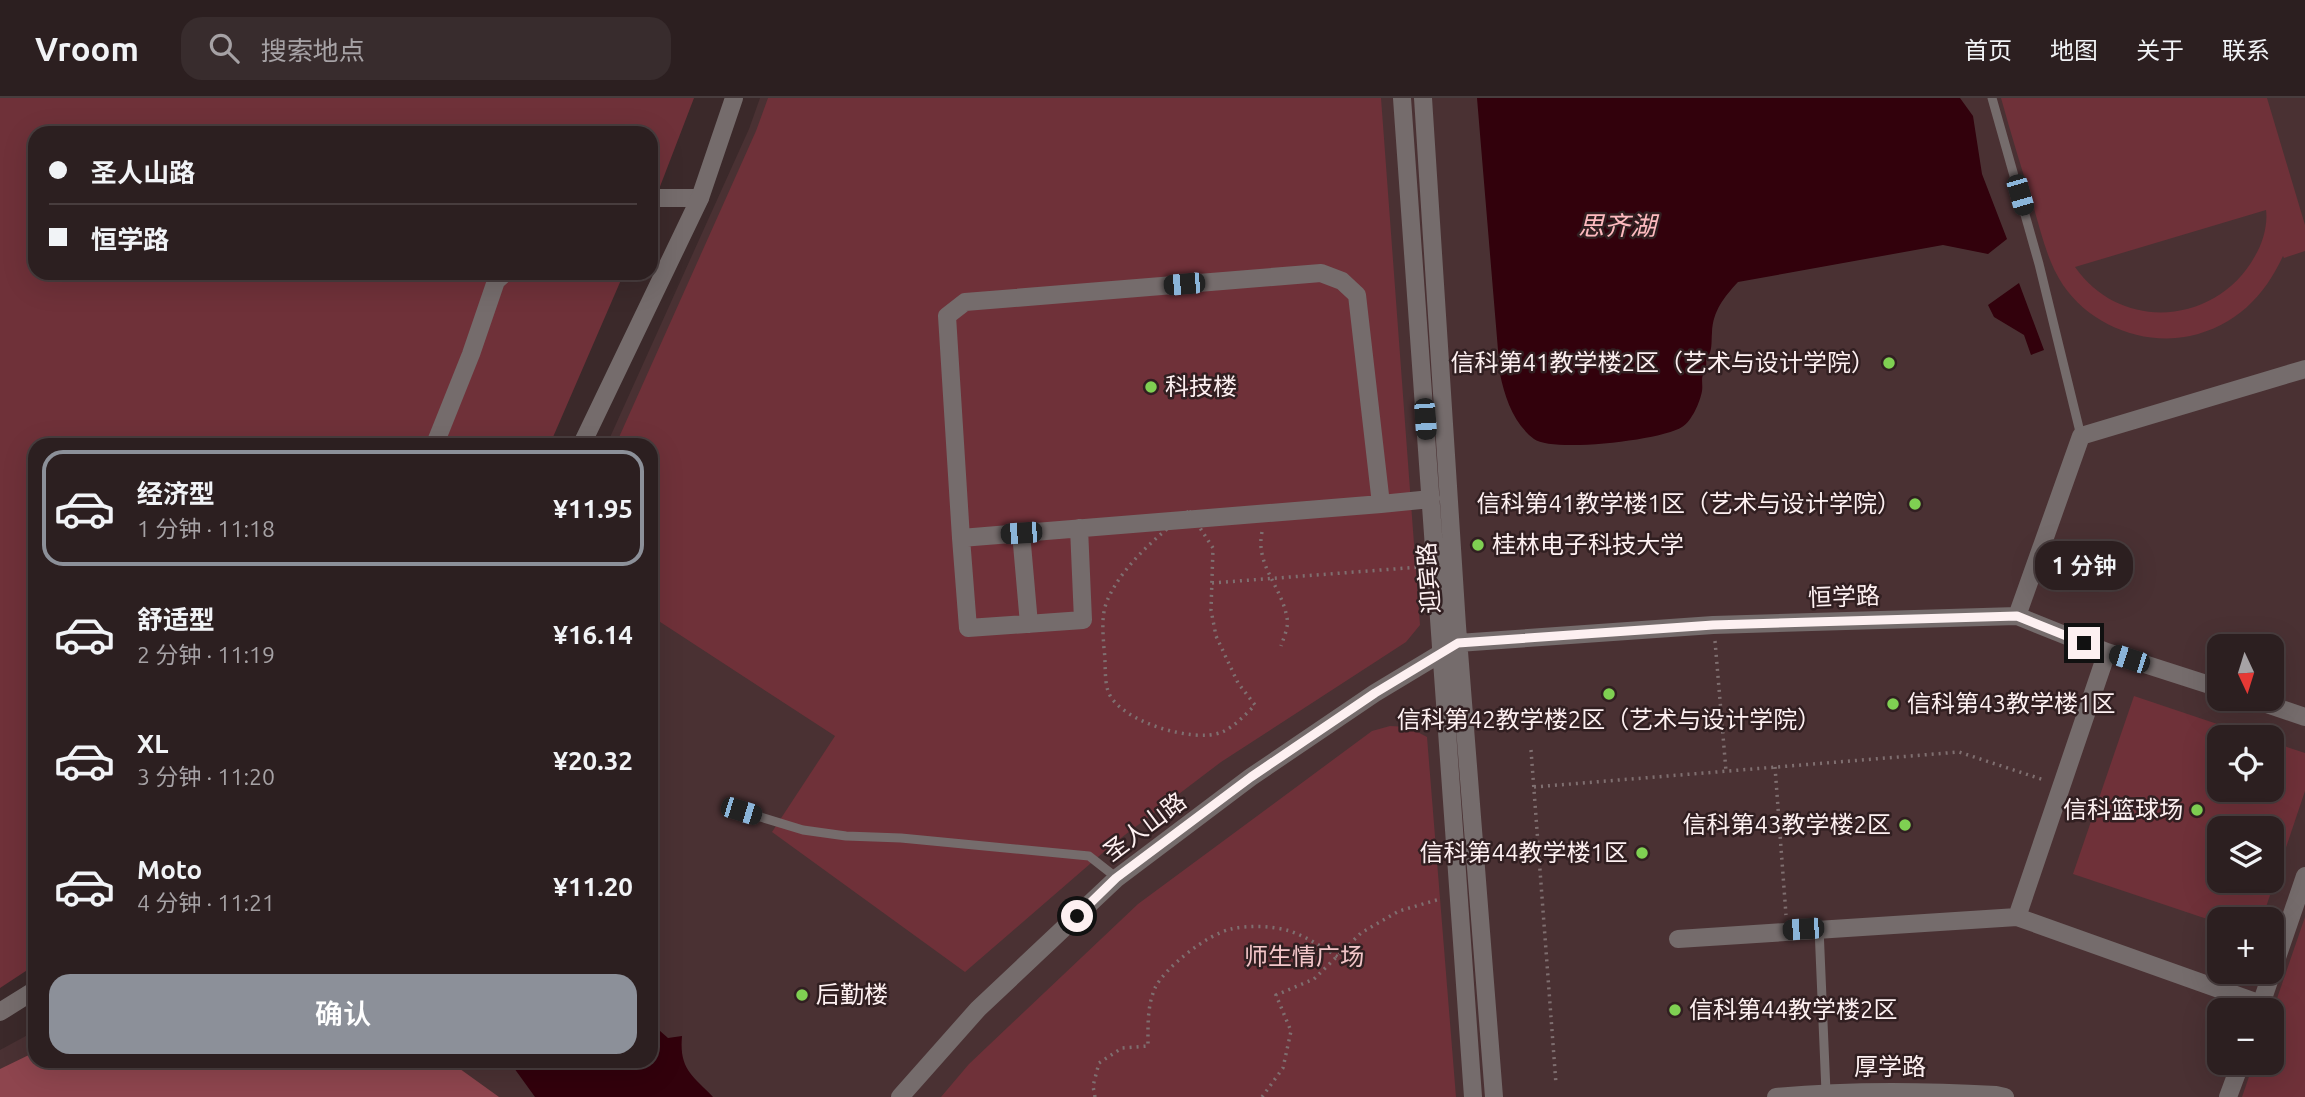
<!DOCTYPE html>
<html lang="zh">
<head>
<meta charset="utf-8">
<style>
  :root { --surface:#2c1f20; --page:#382c2d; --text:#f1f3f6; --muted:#a6a2a5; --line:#483d3e; --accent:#8c9099 }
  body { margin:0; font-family:Ubuntu,"Noto Sans SC",sans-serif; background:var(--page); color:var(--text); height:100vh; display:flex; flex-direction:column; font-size:26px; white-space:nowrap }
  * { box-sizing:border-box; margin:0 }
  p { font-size:23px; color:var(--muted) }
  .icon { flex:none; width:38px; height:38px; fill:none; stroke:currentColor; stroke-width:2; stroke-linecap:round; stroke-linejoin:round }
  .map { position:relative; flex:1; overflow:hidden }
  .side { position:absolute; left:28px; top:340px; width:630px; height:630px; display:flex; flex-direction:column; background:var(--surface); border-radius:21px; box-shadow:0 7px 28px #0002,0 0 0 2px var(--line) }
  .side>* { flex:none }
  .hud { position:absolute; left:28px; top:28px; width:630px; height:154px; border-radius:21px; box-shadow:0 7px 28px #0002,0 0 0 2px var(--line); display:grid; align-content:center; height:154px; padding:0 21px; background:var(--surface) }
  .needle { width:46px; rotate:176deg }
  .tools { position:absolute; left:2207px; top:536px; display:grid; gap:14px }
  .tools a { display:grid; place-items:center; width:77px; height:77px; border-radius:14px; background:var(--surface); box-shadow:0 7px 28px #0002,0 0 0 2px var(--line); font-size:35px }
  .end { position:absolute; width:32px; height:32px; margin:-16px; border:9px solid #fdf0f1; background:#111; box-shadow:0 0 0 4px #111 }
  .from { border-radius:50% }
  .bubble { position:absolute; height:49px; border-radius:21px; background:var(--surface); box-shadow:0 7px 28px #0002,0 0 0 2px var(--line); font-size:23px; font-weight:600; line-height:49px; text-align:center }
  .car { position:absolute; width:21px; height:42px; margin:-21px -10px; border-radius:9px; box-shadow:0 0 5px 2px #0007; background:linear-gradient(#222 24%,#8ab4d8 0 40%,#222 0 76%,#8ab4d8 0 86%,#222 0) }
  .hud b { display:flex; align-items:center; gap:24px; height:66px; font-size:26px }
  .hud b+b { border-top:2px solid var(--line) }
  .hud i { width:18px; height:18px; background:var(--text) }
  ul { padding:12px 0 0; list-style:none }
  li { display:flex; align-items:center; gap:21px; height:116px; margin:0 14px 10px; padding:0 7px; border:4px solid transparent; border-radius:21px }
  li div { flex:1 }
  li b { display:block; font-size:26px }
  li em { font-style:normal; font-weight:600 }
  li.active { border-color:var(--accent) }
  li>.icon { width:63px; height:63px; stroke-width:1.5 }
  .primary-button { display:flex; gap:14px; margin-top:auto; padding:14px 21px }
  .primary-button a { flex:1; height:80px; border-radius:21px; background:var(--accent); color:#fff; font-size:28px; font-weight:600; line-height:80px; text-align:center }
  header { display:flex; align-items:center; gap:42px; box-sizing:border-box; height:98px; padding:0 35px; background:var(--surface); border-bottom:2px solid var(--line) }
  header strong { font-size:33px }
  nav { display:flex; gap:38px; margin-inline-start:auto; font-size:24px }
  .search { width:490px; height:63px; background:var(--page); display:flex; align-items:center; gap:18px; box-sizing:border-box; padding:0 24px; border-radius:21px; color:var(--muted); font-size:26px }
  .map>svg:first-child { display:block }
  .built { fill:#4a3133; fill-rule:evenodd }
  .green { fill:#6f3139; fill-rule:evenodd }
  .forest { fill:#8e454e }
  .water { fill:#32010c }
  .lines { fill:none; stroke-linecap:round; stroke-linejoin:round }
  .path { stroke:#7f6f70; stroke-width:3.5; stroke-dasharray:2 5; stroke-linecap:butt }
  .service { stroke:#756c6c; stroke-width:9 }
  .minor { stroke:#756c6c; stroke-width:18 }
  .tertiary { stroke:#756c6c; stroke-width:18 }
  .route { stroke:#fdf0f1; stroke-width:9 }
  .poi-dot { fill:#7fd052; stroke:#311f21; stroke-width:2.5 }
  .labels { text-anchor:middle; stroke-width:5; stroke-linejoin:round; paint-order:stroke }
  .poi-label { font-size:24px; fill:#fdf0f1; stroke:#311f21; text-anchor:end }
  .street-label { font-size:24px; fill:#fdf0f1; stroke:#311f21 }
  .park-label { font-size:24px; fill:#f2c5c8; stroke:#311f21 }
  .water-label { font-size:26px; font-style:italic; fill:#fdbabf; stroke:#311f21 }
</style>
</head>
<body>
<header>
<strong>Vroom</strong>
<div class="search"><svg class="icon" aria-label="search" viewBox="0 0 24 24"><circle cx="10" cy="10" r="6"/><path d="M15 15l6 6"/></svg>搜索地点</div>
<nav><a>首页</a><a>地图</a><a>关于</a><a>联系</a></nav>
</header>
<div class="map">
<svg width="2305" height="999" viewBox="0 0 2305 999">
  <rect width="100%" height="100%" fill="#3b292a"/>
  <path class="built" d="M760,0H2305V999H0V952L35,933V962H651V346H607L749,31ZM2219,548H2272V600H2219ZM2219,639H2272V691H2219ZM2219,730H2272V782H2219ZM2219,821H2272V873H2219ZM2219,912H2272V964H2219Z"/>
  <path class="green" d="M0,0H694L651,112V35H35V175H624L550,346H35V867L0,890Z
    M768,0H1381L1420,527L1406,544L1221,664L1113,746L965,874L772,734L835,638L651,518V346H616L756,33Z
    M2001,0H2267L2305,127V153L2284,160L2283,158C2264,199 2235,228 2190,238C2143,248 2090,227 2063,187C2047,163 2041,134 2033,107C2022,72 2011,36 2001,0ZM2266,112C2268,126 2263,145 2255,158C2217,227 2121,235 2075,169Z
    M2134,598L2256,639H2219V691H2272V644L2305,655V693L2262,821H2219V825L2073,776ZM2219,730H2272V782H2219Z
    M1390,628L1408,629L1427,639L1456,999H941L969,966L1138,806L1372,633Z
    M2305,819V999H2242L2254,964H2272V915Z"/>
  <path class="forest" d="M35,954V962L449,963L499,999H0V971Z"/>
  <path class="water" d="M1477,0H1960L1973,18L1982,76L2007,141L1988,156L1943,147L1738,184C1724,199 1713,213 1712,234C1711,246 1713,252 1706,262C1707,269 1705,270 1703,277C1701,281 1703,287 1702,293C1700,304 1692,323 1682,329C1663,342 1553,355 1534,341C1514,326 1505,300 1500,276Z
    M2019,185L2044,252L2031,257L2024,237L1994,219L1988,207Z
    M651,925L668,940L682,938C679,971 692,977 713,999H535L509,963L651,962Z"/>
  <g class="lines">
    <path class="path" d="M1189,413L1213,450L1211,512L1216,538L1238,585L1255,607C1246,616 1234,629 1222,634C1194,646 1118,623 1108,593C1104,581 1106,564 1104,551C1103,535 1101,518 1107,503C1122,467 1160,436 1189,413Z
      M1262,434C1255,467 1282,489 1287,520C1289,528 1284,539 1281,548
      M1212,485L1420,469
      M1715,543L1726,673
      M1531,652L1556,986
      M1775,669L1786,817
      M1534,689L1959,654L2044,682
      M1095,999L1093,988L1099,965L1122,950L1148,948C1148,929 1147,908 1155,890C1165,869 1208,836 1231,831C1249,827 1273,828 1290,833C1307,839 1322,849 1338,859
      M1262,999L1283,970L1291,933L1276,897L1314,881L1361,835L1399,813L1440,801"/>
    <path class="service" d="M1992,0L2039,166L2081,338
      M741,713L803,732L846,738L901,740L1089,758L1117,780
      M1819,830L1826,994"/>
    <path class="minor" d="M1402,0L1473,999
      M1423,0L1457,528L1494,999
      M651,100H700
      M435,346L471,256L496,183L505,175
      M1381,406L1357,197L1342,183L1321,175L965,204L947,218L961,440L1381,406L1431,401
      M1021,435L1029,526
      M961,440L968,530L1083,522L1079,430
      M2017,518L2081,338L2305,271
      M2249,600L2305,619
      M2017,819L2261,906
      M1678,841L2017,819L2107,554
      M2259,912L2305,778
      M900,999L978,911L1117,780L1251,679L1375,595L1458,545L1713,527L2017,518L2107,554L2219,590
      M1776,999C1850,992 1922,993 1996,997L2005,999
      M2228,999L2241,964"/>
    <path class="tertiary" d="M582,346L700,100L734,0
      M0,914L35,892"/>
  </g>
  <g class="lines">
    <path class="route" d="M1077,818L1116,780L1251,679L1375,595L1458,545L1713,527L2017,518L2084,545"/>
  </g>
  <g class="poi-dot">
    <circle cx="1889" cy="265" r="7"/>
    <circle cx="1151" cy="289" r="7"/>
    <circle cx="1915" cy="406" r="7"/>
    <circle cx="1478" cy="447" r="7"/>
    <circle cx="1609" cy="596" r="7"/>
    <circle cx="1893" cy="606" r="7"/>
    <circle cx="2197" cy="712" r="7"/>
    <circle cx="1905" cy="727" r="7"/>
    <circle cx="1642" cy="755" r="7"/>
    <circle cx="802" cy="897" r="7"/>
    <circle cx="1675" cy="912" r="7"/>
  </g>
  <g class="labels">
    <g class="poi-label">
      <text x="1875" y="273">信科第41教学楼2区（艺术与设计学院）</text>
      <text x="1165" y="297" text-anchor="start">科技楼</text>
      <text x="1901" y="414">信科第41教学楼1区（艺术与设计学院）</text>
      <text x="1492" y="455" text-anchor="start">桂林电子科技大学</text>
      <text x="1907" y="614" text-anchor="start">信科第43教学楼1区</text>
      <text x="1609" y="630" text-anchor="middle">信科第42教学楼2区（艺术与设计学院）</text>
      <text x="2183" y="720">信科篮球场</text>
      <text x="1891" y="735">信科第43教学楼2区</text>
      <text x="1628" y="763">信科第44教学楼1区</text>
      <text x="816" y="905" text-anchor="start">后勤楼</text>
      <text x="1689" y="920" text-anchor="start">信科第44教学楼2区</text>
    </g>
    <g class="street-label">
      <text transform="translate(1429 480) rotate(-94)" y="8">迎宾路</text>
      <text transform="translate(1844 499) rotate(-2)" y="8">恒学路</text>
      <text transform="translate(1145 729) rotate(-37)" y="8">圣人山路</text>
      <text x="1890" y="977">厚学路</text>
    </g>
    <g class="park-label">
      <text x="1304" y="867">师生情广场</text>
    </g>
    <g class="water-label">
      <text x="1617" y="137">思齐湖</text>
    </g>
  </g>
</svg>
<div class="tools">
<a><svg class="needle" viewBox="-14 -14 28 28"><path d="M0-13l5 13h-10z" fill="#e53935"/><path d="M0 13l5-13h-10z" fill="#a6a2a5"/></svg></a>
<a><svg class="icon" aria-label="locate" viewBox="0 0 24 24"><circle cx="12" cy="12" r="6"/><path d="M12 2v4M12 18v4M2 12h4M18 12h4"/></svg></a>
<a><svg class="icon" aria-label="layers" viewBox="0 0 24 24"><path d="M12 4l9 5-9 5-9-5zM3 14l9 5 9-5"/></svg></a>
<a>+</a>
<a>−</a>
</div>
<i class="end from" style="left:1077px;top:818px"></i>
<i class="end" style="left:2084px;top:545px"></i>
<div class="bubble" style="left:2035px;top:443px;width:98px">1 分钟</div>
<i class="car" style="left:2020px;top:97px;rotate:164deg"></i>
<i class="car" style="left:1184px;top:186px;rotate:265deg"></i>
<i class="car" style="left:1425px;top:321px;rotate:176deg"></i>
<i class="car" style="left:1021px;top:435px;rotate:266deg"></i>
<i class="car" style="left:2129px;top:561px;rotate:288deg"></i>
<i class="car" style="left:741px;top:713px;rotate:107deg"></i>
<i class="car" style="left:1803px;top:831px;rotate:266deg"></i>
<div class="hud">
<b><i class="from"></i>圣人山路</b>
<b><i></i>恒学路</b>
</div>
<section class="side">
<ul>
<li class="active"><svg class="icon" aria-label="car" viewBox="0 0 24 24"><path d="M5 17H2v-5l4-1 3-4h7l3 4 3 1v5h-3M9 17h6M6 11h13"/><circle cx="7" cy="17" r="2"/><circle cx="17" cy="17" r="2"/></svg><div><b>经济型</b><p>1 分钟 · 11:18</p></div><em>¥11.95</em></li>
<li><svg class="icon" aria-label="car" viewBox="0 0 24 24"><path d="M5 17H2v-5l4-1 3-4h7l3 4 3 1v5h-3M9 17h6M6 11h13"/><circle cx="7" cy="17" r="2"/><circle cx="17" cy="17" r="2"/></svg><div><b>舒适型</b><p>2 分钟 · 11:19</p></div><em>¥16.14</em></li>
<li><svg class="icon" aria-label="car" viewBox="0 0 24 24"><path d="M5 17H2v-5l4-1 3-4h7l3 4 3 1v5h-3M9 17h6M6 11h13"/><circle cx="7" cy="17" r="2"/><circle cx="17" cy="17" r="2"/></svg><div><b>XL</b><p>3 分钟 · 11:20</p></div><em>¥20.32</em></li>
<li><svg class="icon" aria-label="car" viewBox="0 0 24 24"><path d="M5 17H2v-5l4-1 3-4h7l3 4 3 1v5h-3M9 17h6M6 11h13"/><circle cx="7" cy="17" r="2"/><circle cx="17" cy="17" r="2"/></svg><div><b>Moto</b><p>4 分钟 · 11:21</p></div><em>¥11.20</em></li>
</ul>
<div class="primary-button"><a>确认</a></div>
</section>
</div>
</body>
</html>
